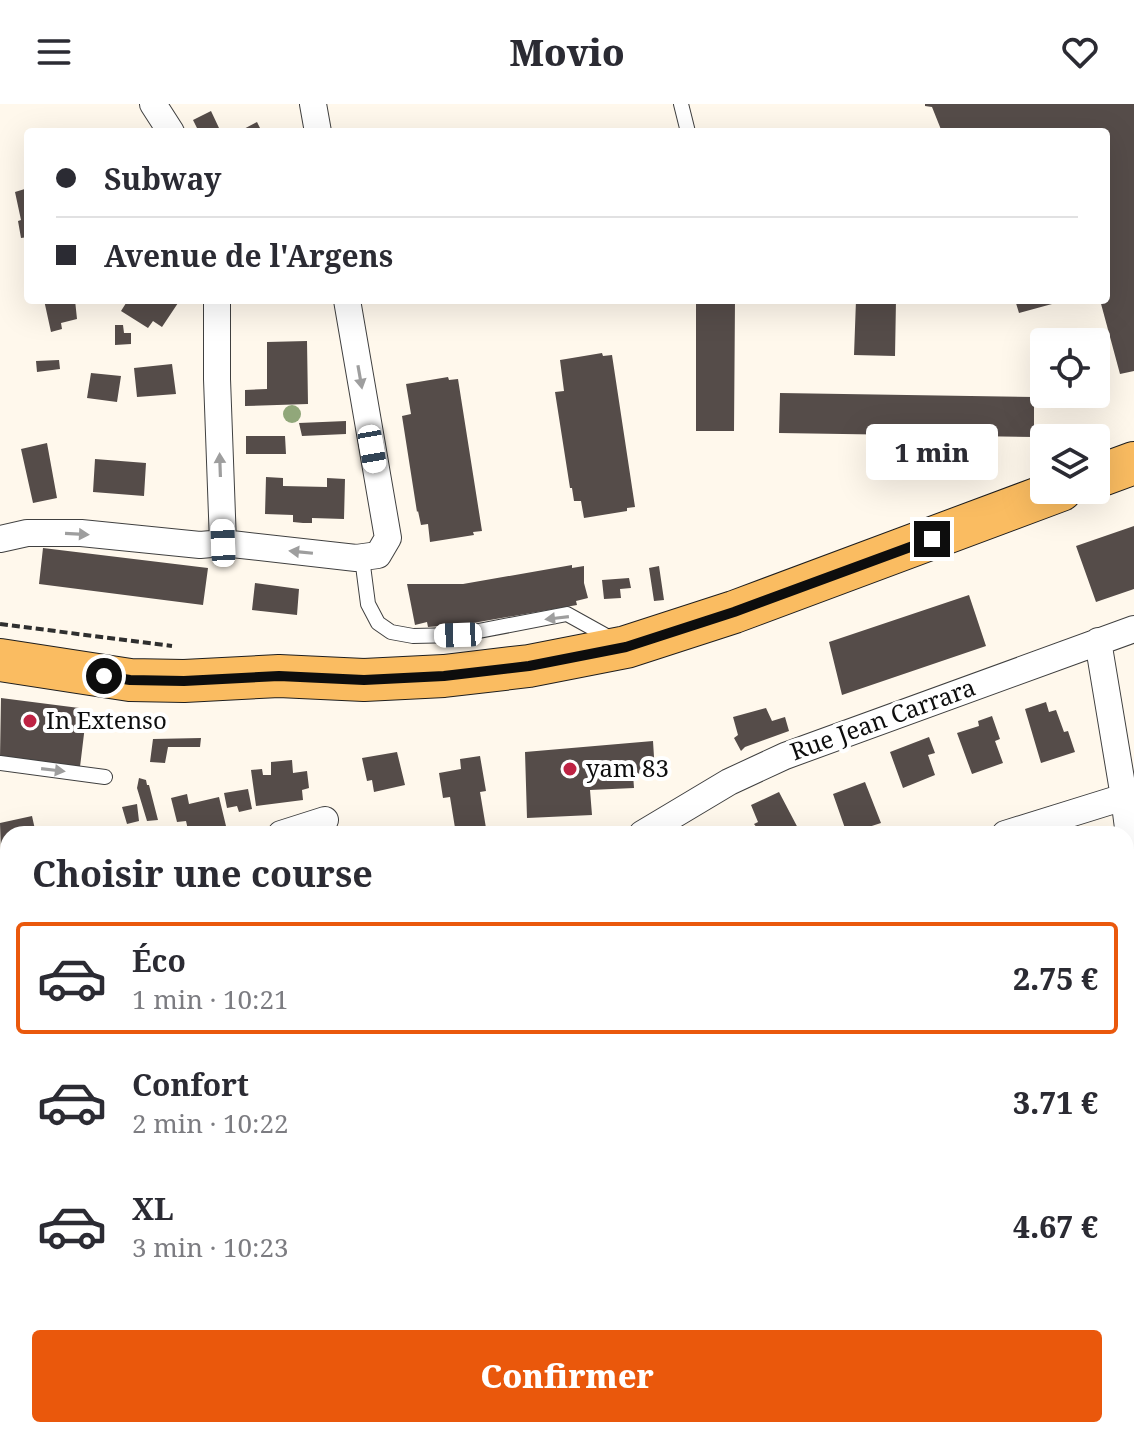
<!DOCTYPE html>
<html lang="fr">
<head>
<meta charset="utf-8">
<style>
  :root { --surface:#fff; --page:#f2f2f3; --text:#2b2b33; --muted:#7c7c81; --line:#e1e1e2; --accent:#ea580c }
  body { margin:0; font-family:"Noto Serif",serif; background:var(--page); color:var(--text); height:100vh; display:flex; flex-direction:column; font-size:30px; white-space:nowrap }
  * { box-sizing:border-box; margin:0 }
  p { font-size:26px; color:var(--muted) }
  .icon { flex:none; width:44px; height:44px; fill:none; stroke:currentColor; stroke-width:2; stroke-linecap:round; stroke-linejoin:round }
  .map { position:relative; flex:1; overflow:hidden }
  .panel { position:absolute; left:0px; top:722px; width:1134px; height:612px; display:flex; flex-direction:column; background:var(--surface); border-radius:24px 24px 0 0; box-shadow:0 8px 32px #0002 }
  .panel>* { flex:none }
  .guide { position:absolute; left:24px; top:24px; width:1086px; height:176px; border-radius:8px; box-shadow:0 8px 32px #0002; display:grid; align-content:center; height:176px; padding:0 32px; background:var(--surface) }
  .fabs { position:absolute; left:1030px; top:224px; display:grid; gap:16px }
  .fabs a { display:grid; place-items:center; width:80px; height:80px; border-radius:8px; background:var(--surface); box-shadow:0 8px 32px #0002; font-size:40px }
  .end { position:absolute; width:36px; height:36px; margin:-18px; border:10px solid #0d0d0d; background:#fff; box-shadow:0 0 0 4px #fff }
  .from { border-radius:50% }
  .bubble { position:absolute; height:56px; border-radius:8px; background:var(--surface); box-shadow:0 8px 32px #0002; font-size:26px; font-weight:800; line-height:56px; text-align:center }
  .car { position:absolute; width:24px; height:48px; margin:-24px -12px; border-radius:10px; box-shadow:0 0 6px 2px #0007; background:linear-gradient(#fff 24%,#345 0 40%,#fff 0 76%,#345 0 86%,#fff 0) }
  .guide b { display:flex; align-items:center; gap:28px; height:76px; font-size:30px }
  .guide b+b { border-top:2px solid var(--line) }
  .guide i { width:20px; height:20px; background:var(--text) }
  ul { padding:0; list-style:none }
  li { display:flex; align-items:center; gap:24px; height:112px; margin:0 16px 12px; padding:0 16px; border:4px solid transparent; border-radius:8px }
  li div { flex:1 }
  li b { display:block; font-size:30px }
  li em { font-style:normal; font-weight:800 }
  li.selected { border-color:var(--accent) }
  li>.icon { width:72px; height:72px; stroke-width:1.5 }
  h2 { padding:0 32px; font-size:36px; line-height:96px }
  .primary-button { display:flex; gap:16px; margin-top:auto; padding:16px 32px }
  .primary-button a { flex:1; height:92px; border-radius:8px; background:var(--accent); color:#fff; font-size:32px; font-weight:800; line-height:92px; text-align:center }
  header { display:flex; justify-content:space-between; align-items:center; height:104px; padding:0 32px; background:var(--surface); font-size:36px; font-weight:800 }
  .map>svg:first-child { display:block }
  .building { fill:#554c49 }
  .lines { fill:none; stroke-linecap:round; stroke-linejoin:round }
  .lane-casing { stroke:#404040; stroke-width:16 }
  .street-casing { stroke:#404040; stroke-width:28 }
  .primary-casing { stroke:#1e1e1e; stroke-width:44 }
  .path { stroke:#2f2f2f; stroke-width:4; stroke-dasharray:8 4; stroke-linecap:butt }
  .lane { stroke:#fff; stroke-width:14 }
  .street { stroke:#fff; stroke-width:26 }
  .primary { stroke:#fabc61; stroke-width:42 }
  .tree { fill:#91a77a }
  .oneway { fill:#9e9e9e }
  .route { stroke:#0d0d0d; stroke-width:10 }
  .poi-dot { fill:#be2343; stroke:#fff; stroke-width:3 }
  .labels { text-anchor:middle; stroke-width:8; stroke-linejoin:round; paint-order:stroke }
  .street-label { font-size:24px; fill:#0d0d0d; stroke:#fff }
  .poi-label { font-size:24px; fill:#0d0d0d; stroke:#fff; text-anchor:start }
</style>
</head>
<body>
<header><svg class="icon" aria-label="menu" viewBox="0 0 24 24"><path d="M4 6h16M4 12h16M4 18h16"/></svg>Movio<svg class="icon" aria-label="heart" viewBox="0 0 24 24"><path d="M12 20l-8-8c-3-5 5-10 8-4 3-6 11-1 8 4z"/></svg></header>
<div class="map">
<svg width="1134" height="1334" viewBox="0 0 1134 1334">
  <rect width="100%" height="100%" fill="#fff8ec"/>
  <path class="building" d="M925,0H1134V267L1120,270L1100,196H1106V28H942L932,3L925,2Z
    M211,7L219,24L212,28H199L193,16Z
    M257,18L262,28H238Z
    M28,84V133L21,134L18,117L21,116L15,88Z
    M44,196H75L77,215L61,219L62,225L51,228Z
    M128,196H180L162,223L153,217L148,224L121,207Z
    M696,196H735L734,327H696Z
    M856,196H896L895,252L854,251Z
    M1015,196H1063V197L1019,209Z
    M115,221H123L124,229H131V240L115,241Z
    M307,237L308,300L245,302V286L267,285V238Z
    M602,249L603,252L612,251L635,403L627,404V407L584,414L581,397H574L572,384H570L555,288L564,287L560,256Z
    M59,256L60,265L37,268L36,257Z
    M1096,256L1105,276L1096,281Z
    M172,260L176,290L137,293L134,264Z
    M91,269L121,272L117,298L87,294Z
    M448,273L449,276L458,275L482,427L473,428L474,431L430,438L428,420L421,421L418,407L417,408L402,312L411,310L406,280Z
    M780,289L1034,293V333L779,329Z
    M346,317V330L302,332L299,319Z
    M246,332H285L286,350H246Z
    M47,339L57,394L33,399L21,345Z
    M95,355L146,359L144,392L93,388Z
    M266,373L283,374V382L327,383V374L345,375L344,415L312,414V419H303L293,418V411L265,410Z
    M1134,422V485L1096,498L1076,442Z
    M43,444L208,464L203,501L39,480Z
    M572,461V464L584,462V479L588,494L576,497L577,501L473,519L428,523L427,518L415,521L407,480H463Z
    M659,462L664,496L654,497L649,464Z
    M629,474L631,484L620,485L621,494L604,495L602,476Z
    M255,479L299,485L297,511L252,506Z
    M969,491L986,542L842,591L829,538Z
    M1,594L87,605L80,663L0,653Z
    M1046,598L1049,608L1056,606L1064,628L1068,627L1075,648L1041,659L1025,605Z
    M766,604L772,617L785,613L789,627L745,643L741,647L734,634L738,631L733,613Z
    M992,612L1000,635L995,637L1003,659L972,670L957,629L979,622L978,617Z
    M929,633L935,649L928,651L935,671L903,684L890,648Z
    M201,634L200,643H168L165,659L150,658L153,635Z
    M653,637L655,669L633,670L634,684L590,686L592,711L527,714L525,648Z
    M397,648L405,681L374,688L372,676L367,677L362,654Z
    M480,652L486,687L480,688L487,730H456L450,693L443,694L439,669L461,665L460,655Z
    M292,656L293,669L307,667L309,684L302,686L303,696L256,702L251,666L262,665L263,671H271V658Z
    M139,674L146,676L147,681H149L158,716L147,717L137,684Z
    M865,678L881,719L847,730L833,690Z
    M248,685L252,705L239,708L237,702L227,704L224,689Z
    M779,688L800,728L796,730H765L763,726L760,728L754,720L758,718L751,701Z
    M187,690L189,700L219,693L226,722L189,730L186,717L177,718L171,694Z
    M137,700L139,717L127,720L122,703Z
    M32,712L36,730H8V747L1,749L0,719Z
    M1129,1070L1134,1077V1137L1126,1138V1071Z
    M1134,1173V1226L1126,1227V1174Z
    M8,1230V1275L0,1277V1232Z
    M1134,1317V1334H1126V1318Z
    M912,1326H924L925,1334H885L884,1328Z
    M970,1326H999L1001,1334H971Z
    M1089,1326L1090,1334H1048V1331Z"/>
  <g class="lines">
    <g class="lane-casing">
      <path id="lane" d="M681,0L688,28
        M362,454L368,500L378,519L391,528L413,532L458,531L567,510L612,535
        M0,659L105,673"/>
    </g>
    <g class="street-casing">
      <path id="street" d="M153,0L171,28
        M313,0L318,28
        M217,196V275L223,439
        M0,435L27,429H81L200,441L223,439L356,454L378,451L388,434L347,196
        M1098,537L1124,693L1134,770
        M281,730L325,716
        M642,730L729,678L785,652L1134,525
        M1005,730L1124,693
        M1126,1036H1134
        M0,1105L8,1100
        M1126,1271L1134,1270
        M426,1334L514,1326"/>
    </g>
    <g class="primary-casing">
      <path id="primary" d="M1096,373L1134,359
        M0,556L130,576L184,577L279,572L364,576L444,572L529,562L626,543L734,508L1061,386"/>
    </g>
    <path class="path" d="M0,520L172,542"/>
    <use href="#lane" class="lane"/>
    <use href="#street" class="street"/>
    <use href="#primary" class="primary"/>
  </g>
  <circle class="tree" cx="292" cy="310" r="9"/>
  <defs><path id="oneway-solid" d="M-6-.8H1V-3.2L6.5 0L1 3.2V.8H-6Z" transform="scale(2)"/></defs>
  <g class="oneway">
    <use href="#oneway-solid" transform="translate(360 273) rotate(80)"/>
    <use href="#oneway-solid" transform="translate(220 361) rotate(-92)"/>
    <use href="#oneway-solid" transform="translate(77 430) rotate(3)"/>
    <use href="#oneway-solid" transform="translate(301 448) rotate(-174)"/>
    <use href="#oneway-solid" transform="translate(557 514) rotate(173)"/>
    <use href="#oneway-solid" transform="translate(53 666) rotate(7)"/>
  </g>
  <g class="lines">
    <path class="route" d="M104,572L130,576L184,577L279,572L364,576L444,572L529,562L626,543L734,508L932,435"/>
  </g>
  <g class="poi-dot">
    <circle cx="30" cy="617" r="8"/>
    <circle cx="570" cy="665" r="8"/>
  </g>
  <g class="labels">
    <g class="street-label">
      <text transform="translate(883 616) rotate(-20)" y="8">Rue Jean Carrara</text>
    </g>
    <g class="poi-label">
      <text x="46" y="625">In Extenso</text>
      <text x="586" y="673">yam 83</text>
    </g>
  </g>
</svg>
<div class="fabs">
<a><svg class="icon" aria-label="locate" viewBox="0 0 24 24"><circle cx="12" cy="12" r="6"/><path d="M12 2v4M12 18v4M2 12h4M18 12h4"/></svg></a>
<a><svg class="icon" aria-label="layers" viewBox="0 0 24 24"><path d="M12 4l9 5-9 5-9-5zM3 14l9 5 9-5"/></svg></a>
</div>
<i class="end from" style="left:104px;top:572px"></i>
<i class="end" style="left:932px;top:435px"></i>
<div class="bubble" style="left:866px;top:320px;width:132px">1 min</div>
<i class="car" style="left:372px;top:345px;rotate:170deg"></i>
<i class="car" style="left:223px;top:439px;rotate:358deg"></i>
<i class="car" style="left:458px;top:531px;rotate:268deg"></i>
<div class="guide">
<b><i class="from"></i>Subway</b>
<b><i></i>Avenue de l'Argens</b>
</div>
<section class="panel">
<h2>Choisir une course</h2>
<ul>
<li class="selected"><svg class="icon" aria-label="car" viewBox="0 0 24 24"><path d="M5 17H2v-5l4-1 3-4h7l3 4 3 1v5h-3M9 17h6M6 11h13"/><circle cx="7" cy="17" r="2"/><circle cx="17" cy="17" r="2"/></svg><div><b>Éco</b><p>1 min · 10:21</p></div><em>2.75 €</em></li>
<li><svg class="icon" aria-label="car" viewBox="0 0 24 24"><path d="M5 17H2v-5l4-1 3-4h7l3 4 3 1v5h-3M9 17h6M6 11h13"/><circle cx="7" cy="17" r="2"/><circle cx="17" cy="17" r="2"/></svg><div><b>Confort</b><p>2 min · 10:22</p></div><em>3.71 €</em></li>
<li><svg class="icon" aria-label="car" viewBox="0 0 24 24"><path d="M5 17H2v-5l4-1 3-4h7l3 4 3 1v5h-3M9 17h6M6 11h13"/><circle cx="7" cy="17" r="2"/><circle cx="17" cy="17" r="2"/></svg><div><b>XL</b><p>3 min · 10:23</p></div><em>4.67 €</em></li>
</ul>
<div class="primary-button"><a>Confirmer</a></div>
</section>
</div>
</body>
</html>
